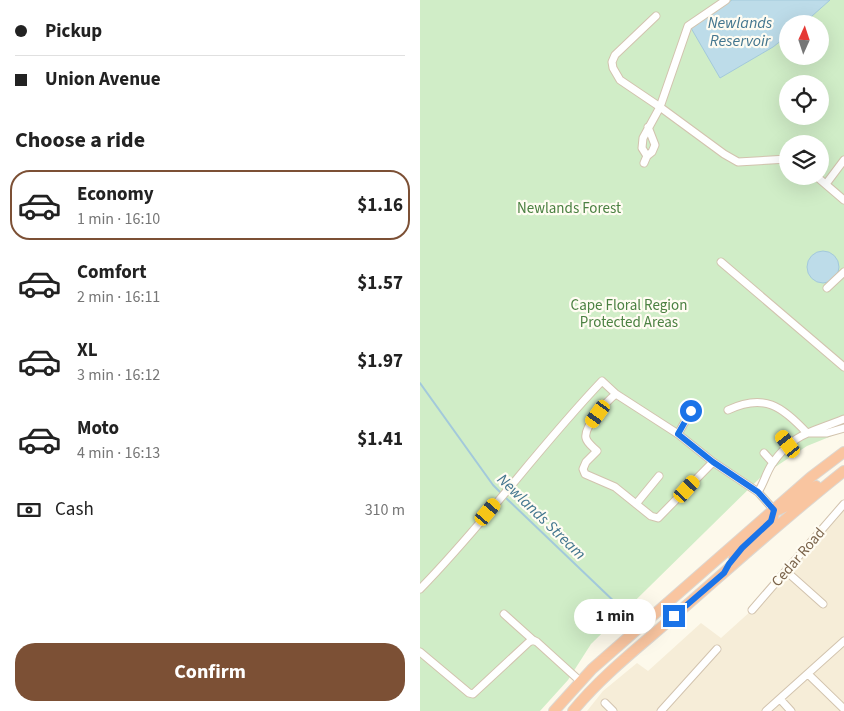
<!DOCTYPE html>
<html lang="en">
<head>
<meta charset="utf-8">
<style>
  :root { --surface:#fff; --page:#f2f2f2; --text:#222; --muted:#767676; --line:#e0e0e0; --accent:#7c5035 }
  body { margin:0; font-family:"Source Sans 3",sans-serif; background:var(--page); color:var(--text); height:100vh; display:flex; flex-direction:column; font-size:19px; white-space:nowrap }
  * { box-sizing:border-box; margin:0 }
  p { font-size:16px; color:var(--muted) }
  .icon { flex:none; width:28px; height:28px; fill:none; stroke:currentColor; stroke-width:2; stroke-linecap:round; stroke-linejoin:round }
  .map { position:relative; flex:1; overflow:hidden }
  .drawer { display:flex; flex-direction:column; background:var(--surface); width:420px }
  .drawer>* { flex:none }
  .banner { display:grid; align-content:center; height:110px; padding:0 15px; background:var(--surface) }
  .needle { width:32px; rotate:3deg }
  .fabs { position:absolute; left:359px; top:15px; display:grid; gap:10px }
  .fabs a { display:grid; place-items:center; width:50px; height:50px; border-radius:50%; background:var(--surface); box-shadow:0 5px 20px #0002; font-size:25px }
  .end { position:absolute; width:22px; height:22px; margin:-11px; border:6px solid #1a73e8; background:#fff; box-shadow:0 0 0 2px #fff }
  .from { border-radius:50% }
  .bubble { position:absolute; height:35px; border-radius:18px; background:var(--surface); box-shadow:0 5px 20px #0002; font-size:16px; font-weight:700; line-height:35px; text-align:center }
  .car { position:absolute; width:15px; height:30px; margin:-15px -8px; border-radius:6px; box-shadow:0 0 4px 1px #0007; background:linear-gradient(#f5c518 24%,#345 0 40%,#f5c518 0 76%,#345 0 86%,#f5c518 0) }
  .banner b { display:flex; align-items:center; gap:18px; height:48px; font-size:19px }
  .banner b+b { border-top:1px solid var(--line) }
  .banner i { width:12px; height:12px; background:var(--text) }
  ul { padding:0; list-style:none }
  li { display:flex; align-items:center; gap:15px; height:70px; margin:0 10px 8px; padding:0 5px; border:2px solid transparent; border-radius:20px }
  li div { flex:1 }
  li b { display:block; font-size:19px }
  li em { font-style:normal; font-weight:700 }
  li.current { border-color:var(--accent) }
  li>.icon { width:45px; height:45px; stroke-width:1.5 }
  h2 { padding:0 15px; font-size:22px; line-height:60px }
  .pay { display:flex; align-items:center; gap:12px; height:55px; padding:0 15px; font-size:19px }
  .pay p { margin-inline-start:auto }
  .primary-button { display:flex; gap:10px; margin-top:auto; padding:10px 15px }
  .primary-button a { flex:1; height:58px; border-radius:20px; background:var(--accent); color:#fff; font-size:20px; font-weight:700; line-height:58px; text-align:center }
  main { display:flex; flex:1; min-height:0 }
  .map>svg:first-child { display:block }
  .residential { fill:#f6edd8 }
  .green { fill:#d0edc7; fill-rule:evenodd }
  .water { fill:#bddce9; stroke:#a3c9db }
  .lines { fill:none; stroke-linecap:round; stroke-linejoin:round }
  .stream { stroke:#a3c9db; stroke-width:2 }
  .minor-casing { stroke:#d2c3ae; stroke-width:9 }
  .highway-casing { stroke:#ddd7d0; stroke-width:12 }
  .minor { stroke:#fff; stroke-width:7 }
  .highway { stroke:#f9c5a0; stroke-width:10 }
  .route { stroke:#1a73e8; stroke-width:6 }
  .labels { text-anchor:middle; stroke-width:4.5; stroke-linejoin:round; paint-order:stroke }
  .park-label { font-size:15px; fill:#4b8142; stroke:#fffcf2 }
  .street-label { font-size:15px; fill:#7b644b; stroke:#fffcf2 }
  .water-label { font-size:16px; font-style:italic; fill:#43768f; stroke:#fffcf2 }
</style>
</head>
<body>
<main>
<section class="drawer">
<div class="banner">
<b><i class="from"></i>Pickup</b>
<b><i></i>Union Avenue</b>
</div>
<h2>Choose a ride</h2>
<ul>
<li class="current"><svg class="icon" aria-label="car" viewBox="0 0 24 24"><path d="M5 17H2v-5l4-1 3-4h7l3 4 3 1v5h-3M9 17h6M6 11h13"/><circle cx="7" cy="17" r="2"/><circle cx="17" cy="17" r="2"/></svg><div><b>Economy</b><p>1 min · 16:10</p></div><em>$1.16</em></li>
<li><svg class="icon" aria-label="car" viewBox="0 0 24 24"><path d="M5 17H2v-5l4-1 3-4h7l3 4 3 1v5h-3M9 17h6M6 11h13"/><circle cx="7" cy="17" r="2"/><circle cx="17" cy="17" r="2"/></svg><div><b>Comfort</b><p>2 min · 16:11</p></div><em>$1.57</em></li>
<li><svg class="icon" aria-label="car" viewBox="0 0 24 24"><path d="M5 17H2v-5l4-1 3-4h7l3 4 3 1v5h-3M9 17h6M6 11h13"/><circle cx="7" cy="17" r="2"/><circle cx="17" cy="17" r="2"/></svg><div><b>XL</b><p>3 min · 16:12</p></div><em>$1.97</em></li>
<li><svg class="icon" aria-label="car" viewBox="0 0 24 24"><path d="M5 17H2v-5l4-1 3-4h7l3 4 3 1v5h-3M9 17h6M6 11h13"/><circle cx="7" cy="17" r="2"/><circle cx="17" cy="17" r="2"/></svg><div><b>Moto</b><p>4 min · 16:13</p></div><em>$1.41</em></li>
</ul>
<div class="pay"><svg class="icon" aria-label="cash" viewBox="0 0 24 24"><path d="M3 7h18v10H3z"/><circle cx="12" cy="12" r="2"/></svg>Cash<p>310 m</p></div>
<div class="primary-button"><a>Confirm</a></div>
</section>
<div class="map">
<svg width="424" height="711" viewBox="0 0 424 711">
  <rect width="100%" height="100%" fill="#fdf9eb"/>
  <path class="residential" d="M424,504V711H167L183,691L217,663L228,671L281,623L301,638L332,610Z"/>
  <path class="green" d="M0,0H424V431L387,446L343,475L171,644L148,680L120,711H0ZM368,24H400V56H368ZM368,84H400V116H368ZM368,144H400V176H368Z"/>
  <path class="water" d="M312,0H410L383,24H368L367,36L353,47L300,78L271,28Z
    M387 267a16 16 0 1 1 32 0a16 16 0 1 1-32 0Z"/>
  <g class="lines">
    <path class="stream" d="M0,383L73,485L82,494
      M85,497L201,608"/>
    <g class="minor-casing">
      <path id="minor" d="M236,16L195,55L192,62L193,68L200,80L240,107L304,154L318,162L368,159
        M227,156L232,152L235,145L228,127
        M224,163L227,156L222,148L223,138L240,107L268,26L306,0
        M396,176L424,200
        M406,184L424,160
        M301,262L424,367
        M407,288L424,272
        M196,394C188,400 163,427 166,438C167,443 173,447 177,451L166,462L163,469L165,474L195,487L231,516L238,518L293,462
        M308,410C344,393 362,406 387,433H407L424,428
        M258,434L271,411
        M362,435L369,444
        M344,453L353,463
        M338,492C344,483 346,473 352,464C374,432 391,433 424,419
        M216,504L239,476
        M366,571L403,604
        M0,589C65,523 118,448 182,381L196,394L258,434L293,462L338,492L354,510
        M332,610L424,504
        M84,614L113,640
        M0,652L49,693L53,694L109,642L113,640L117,642L160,681
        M388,674L424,709
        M360,699L371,711
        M185,703L193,711
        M241,711L297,649
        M346,711L424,641"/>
    </g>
    <g class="highway-casing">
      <path id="highway" d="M358,510L369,505L396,486
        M314,557L349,523L353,518L354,511
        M134,711L172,669L391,477L424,452
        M153,711C183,674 223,644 259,612C313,565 367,516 424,471"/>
    </g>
    <use href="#minor" class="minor"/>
    <use href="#highway" class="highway"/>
  </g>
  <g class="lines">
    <path class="route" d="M254,616L304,573L309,564L322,548L351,521L354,510L338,492L293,462L258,434L271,411"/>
  </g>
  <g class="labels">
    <g class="park-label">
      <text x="149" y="213">Newlands Forest</text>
      <text x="209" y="310">Cape Floral Region<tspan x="209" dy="17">Protected Areas</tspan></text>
    </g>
    <g class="street-label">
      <text transform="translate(378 557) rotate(-49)" y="5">Cedar Road</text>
    </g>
    <g class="water-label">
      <text x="320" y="28">Newlands<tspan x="320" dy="18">Reservoir</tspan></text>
      <text transform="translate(122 516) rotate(44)" y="6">Newlands Stream</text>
    </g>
  </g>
</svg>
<div class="fabs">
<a><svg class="needle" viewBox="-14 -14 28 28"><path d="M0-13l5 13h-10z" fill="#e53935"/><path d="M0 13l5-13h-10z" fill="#767676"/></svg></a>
<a><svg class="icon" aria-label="locate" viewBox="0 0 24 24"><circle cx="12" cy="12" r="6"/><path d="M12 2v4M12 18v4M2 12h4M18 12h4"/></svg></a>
<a><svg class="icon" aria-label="layers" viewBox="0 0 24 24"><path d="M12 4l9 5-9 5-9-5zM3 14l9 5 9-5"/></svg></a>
</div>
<i class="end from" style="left:271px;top:411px"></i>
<i class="end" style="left:254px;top:616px"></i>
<div class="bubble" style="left:154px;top:599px;width:82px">1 min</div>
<i class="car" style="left:178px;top:414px;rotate:216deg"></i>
<i class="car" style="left:368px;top:444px;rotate:323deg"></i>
<i class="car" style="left:267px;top:489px;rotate:42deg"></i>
<i class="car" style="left:68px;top:512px;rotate:40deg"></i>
</div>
</main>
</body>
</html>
